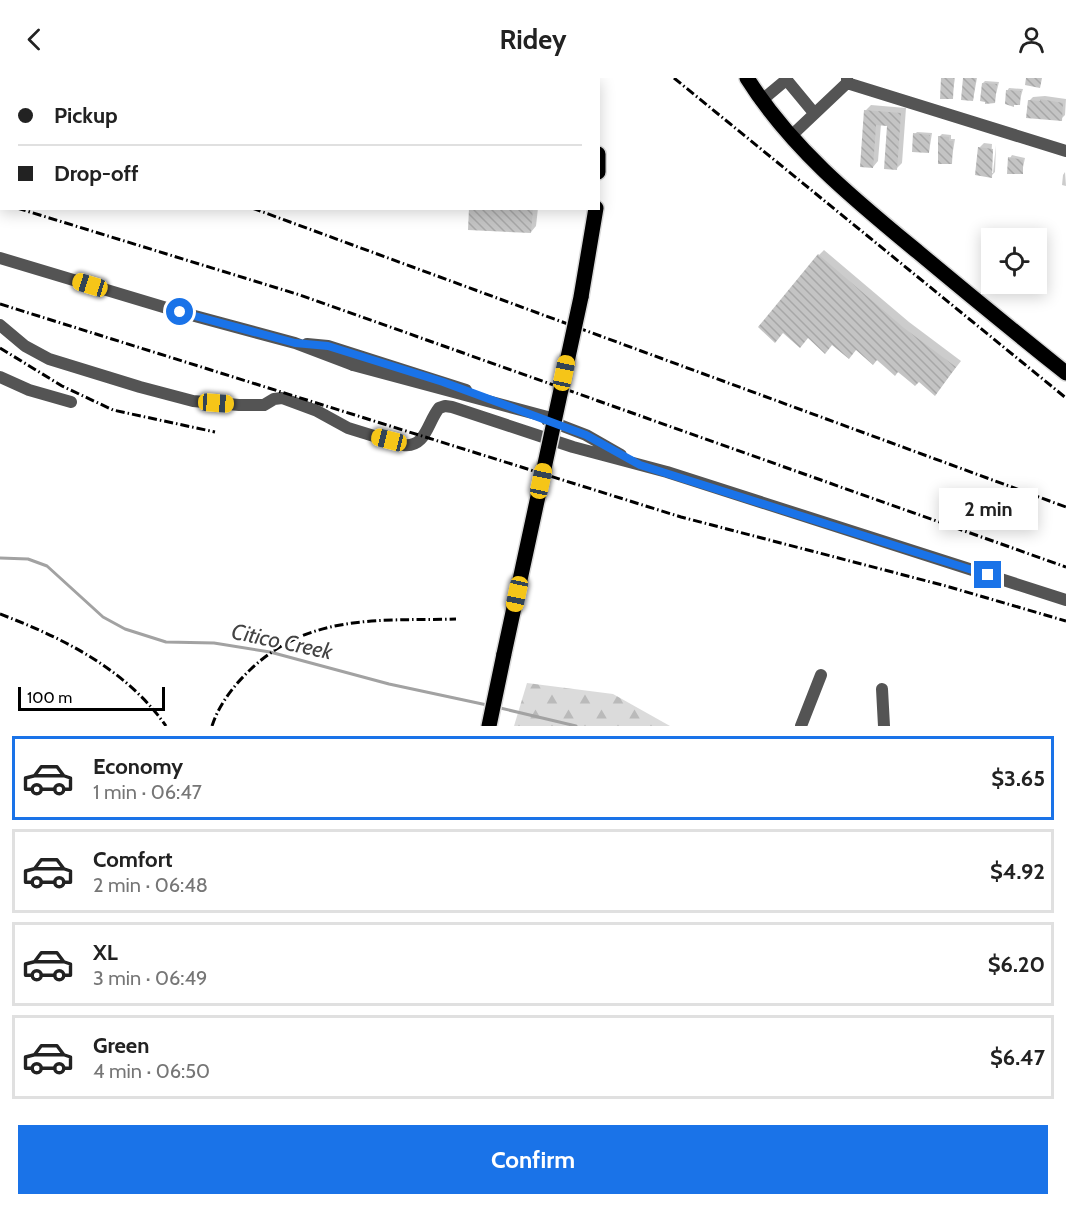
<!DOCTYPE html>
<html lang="en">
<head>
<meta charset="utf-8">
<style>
  :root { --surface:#fff; --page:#f2f2f2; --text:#222; --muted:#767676; --line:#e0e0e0; --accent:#1a73e8 }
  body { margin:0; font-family:Cabin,sans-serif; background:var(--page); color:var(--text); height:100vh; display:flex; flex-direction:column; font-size:22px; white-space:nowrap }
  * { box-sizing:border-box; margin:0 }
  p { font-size:20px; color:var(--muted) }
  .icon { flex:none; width:33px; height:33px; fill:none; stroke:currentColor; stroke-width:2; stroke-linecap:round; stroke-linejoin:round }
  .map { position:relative; height:648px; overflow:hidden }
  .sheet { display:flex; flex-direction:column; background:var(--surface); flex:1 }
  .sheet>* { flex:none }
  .guide { position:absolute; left:0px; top:0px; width:600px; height:132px; box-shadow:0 3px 15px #0003; display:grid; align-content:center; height:132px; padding:0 18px; background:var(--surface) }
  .controls { position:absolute; left:981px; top:150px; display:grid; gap:12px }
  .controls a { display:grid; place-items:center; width:66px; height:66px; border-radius:0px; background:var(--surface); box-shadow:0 3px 15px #0003; font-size:30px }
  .scale { position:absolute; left:18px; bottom:15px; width:147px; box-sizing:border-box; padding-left:6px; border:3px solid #000; border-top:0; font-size:16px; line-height:21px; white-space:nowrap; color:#000; -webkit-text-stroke:4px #fff; paint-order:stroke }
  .end { position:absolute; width:27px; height:27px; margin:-14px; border:8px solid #1a73e8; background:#fff; box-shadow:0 0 0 3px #fff }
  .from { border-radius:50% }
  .bubble { position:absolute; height:42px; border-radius:0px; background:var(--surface); box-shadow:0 3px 15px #0003; font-size:20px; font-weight:700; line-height:42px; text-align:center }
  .car { position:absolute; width:18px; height:36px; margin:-18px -9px; border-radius:8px; box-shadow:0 0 4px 2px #0007; background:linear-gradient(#f5c518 24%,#345 0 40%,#f5c518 0 76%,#345 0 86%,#f5c518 0) }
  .guide b { display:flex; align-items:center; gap:21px; height:57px; font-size:22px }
  .guide b+b { border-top:2px solid var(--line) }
  .guide i { width:15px; height:15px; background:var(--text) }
  ul { padding:10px 0 0; list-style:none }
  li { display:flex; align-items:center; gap:18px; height:84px; margin:0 12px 9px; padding:0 6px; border:3px solid var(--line); border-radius:0px }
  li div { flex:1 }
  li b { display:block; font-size:22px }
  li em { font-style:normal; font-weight:700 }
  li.active { border-color:var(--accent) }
  li>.icon { width:54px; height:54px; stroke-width:1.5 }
  .cta { display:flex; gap:12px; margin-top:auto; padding:12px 18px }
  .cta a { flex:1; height:69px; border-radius:0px; background:var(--accent); color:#fff; font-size:24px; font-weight:700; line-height:69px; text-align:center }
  header { display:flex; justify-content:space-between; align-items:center; height:78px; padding:0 18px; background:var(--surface); font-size:27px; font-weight:700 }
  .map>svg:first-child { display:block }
  .forest { fill:url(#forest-firs) }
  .shadow { fill:#0003 }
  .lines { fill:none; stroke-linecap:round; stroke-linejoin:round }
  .stream { stroke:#a2a2a2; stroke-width:3 }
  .building { fill:url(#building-back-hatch) }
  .major-casing { stroke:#dbdbdb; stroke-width:18 }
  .minor { stroke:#545454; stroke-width:12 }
  .major { stroke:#000; stroke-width:15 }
  .rail { stroke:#000; stroke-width:3; stroke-dasharray:9 3 1.5 3; stroke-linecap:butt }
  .major-bridge-casing { stroke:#dbdbdb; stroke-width:18; stroke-linecap:butt }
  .minor-bridge { stroke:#545454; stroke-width:12 }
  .major-bridge { stroke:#000; stroke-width:15 }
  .route { stroke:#1a73e8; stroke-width:8 }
  .labels { text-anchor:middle; stroke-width:4.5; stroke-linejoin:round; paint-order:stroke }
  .water-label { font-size:22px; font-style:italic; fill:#434343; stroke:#fff }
</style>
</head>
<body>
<header><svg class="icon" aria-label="back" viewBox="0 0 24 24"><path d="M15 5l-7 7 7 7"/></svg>Ridey<svg class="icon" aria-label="person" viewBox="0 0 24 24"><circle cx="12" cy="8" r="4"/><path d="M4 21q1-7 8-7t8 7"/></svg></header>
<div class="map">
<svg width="1066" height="648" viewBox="0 0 1066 648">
  <defs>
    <pattern id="forest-firs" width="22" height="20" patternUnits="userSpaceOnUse" patternTransform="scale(1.5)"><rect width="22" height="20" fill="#dbdbdb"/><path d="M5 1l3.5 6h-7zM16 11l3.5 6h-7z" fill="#bababa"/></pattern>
    <pattern id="building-back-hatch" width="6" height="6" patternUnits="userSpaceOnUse" patternTransform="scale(1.5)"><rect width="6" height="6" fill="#c4c4c4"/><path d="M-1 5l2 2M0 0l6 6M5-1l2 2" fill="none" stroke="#a7a7a7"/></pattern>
  </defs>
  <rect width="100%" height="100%" fill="#fff"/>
  <path class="forest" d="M527,605L613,616L670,648H514Z"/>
  <path class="shadow" d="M69,0H115L69,2Z
    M246,0H338L358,2H246Z
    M497,0H537L497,2Z
    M942,0H955L952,20Z
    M964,0H977L973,22Z
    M985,3L999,4L994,24L983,5Z
    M1009,10L1023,11L1019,25L1014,27L1007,13Z
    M1045,18L1066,21L1065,37L1061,41L1029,23L1033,19Z
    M871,27L906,30L902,85L897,90L888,46H881L878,83L873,89L865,33Z
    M917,54L932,55L929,74L915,56Z
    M942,56L951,57V61H955L951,85L940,58Z
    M984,65L992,66L990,95H993L996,67L995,94L991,98L980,69Z
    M1012,77L1025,80L1022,94L1010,80Z
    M1065,94L1066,108L1062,107L1063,97Z
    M471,130H538L536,148L531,154Z
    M824,172L909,244L961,283L940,310L877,281L819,177Z"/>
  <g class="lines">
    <path class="stream" d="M0,480L28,481L47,488L103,539L125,551L166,564L214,565L270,574L389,606L487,627
      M496,629L576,648"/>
  </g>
  <path class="building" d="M941,0H954L953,21H940Z
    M963,0H976L973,23L961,22Z
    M1026,0H1042L1040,10L1025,7Z
    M982,5L997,6L995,25L985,26V24L980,23Z
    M1006,12L1021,13L1020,27H1014V29L1005,26Z
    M1040,21L1063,25L1062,43L1026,40L1028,22L1040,23Z
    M864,32L901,35L897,92L884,91L887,48L876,47L873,90L860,89Z
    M913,55L930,57L929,75L912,74Z
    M938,58L949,59V63H953L952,86H938Z
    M978,69L993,71L992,100L975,97Z
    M1008,79L1023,82V96H1007Z
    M469,130H533L531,155L468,152Z
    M818,176L904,250L956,289L935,318L919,304L915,308L898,294L895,298L877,282L873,287L856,272L849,281L832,267L825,276L808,260L800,270L783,255L775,265L758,249Z"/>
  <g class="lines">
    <g class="major-casing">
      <path id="major" d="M589,0L590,2
        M747,0C791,70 855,122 918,174C967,215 1016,255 1066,295
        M598,76V94
        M581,219L596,130
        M489,648L504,576"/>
    </g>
    <path class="minor" d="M785,0L814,35
      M847,5L1066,73
      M761,23L786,2
      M791,58L847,5V0
      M0,180L180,234L295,265L353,287
      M0,247L25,268L49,281L140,309L193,323L239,327H264L274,321L282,320L317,333L348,350L403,367C426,370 427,345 439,330L445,328L452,329L573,369L667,394L1066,522
      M307,266L328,268L466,312
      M0,299L29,312L71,324
      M547,342L586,357L621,377
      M882,611L884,648
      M801,648L821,597"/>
    <use href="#major" class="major"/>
    <path class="rail" d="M674,0L1066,320
      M0,38L2,39
      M0,125L2,126
      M17,130L300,217L1066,489
      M252,130L1066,429
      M0,226L681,439L946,508L1066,543
      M0,270L62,308L113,332L215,354
      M0,536C63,560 126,591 166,648
      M212,648C219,626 235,606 251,591C310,535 381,543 456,541"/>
    <g class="major-bridge-casing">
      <path id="major-bridge" d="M504,576L581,219"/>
    </g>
    <path class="minor-bridge" d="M353,287L555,341"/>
    <use href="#major-bridge" class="major-bridge"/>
  </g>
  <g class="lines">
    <path class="route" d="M180,234L295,265L328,268L443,304L586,357L640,387L988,497"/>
  </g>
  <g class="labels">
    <g class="water-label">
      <text transform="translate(282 563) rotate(12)" y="8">Citico Creek</text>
    </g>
  </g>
</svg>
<div class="controls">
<a><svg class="icon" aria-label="locate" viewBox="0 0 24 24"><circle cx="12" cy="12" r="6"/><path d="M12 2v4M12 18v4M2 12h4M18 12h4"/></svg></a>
</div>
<div class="scale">100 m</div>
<i class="end from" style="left:180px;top:234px"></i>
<i class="end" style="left:988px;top:497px"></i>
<div class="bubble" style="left:939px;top:410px;width:99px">2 min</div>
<i class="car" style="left:90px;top:207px;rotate:287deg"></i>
<i class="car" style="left:564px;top:295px;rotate:12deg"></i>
<i class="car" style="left:216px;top:325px;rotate:94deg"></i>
<i class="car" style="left:389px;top:362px;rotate:284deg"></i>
<i class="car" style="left:541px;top:403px;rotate:12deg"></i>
<i class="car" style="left:517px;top:516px;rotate:192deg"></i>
<div class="guide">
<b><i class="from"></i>Pickup</b>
<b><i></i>Drop-off</b>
</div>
</div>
<section class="sheet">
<ul>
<li class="active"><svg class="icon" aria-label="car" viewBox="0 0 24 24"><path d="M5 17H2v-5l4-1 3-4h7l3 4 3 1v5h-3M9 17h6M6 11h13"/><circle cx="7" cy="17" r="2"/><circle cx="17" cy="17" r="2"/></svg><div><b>Economy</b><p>1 min · 06:47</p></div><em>$3.65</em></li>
<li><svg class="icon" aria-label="car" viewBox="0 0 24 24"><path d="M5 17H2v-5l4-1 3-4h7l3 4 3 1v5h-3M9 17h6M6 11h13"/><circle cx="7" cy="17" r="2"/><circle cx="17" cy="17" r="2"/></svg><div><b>Comfort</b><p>2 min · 06:48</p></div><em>$4.92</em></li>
<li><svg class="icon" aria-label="car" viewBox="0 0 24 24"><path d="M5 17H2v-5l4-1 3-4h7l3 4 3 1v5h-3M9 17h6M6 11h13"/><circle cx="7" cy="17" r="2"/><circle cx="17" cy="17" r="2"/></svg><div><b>XL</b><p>3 min · 06:49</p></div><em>$6.20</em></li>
<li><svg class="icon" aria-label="car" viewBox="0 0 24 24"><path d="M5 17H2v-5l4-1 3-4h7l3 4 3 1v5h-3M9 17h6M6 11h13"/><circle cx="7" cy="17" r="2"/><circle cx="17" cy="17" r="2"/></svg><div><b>Green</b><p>4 min · 06:50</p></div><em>$6.47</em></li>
</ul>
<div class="cta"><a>Confirm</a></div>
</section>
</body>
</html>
